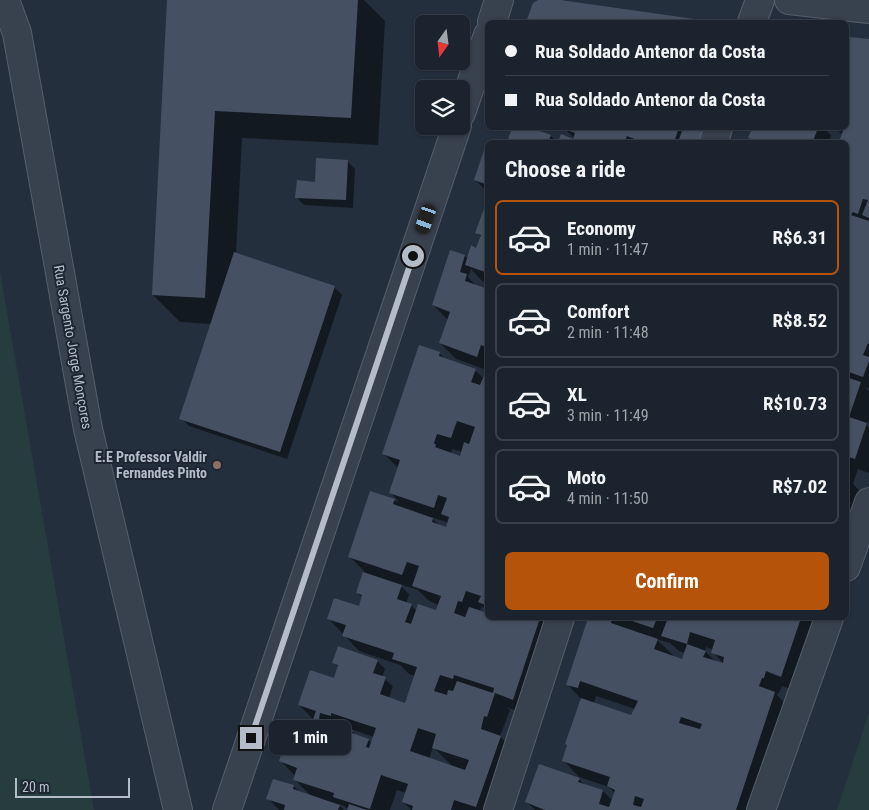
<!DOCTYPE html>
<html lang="en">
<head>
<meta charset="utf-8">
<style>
  :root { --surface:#1b232e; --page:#282f3a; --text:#f1f3f6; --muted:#a0a4aa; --line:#39404a; --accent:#b45309 }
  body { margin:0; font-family:"Roboto Condensed",sans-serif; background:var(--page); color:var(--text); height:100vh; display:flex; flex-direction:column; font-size:19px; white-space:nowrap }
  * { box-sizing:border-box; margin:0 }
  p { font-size:16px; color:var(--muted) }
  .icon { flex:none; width:28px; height:28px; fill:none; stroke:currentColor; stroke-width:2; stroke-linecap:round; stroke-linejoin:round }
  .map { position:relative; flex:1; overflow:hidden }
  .side { position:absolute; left:485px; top:140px; width:364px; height:480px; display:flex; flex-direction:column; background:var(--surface); border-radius:8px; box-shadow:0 1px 4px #0004,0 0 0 1px var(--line) }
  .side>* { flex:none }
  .hud { position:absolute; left:485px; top:20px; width:364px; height:110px; border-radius:8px; box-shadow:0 1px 4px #0004,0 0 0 1px var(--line); display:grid; align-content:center; height:110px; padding:0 20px; background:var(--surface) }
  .needle { width:32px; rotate:194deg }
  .controls { position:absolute; left:415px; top:15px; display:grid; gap:10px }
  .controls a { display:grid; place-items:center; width:55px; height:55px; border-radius:8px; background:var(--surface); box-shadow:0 1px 4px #0004,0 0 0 1px var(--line); font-size:25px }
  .scale { position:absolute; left:15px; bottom:12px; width:115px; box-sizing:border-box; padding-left:5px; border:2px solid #b4bcc9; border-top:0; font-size:14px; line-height:18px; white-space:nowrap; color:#b4bcc9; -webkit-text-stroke:4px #1d2633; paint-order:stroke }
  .end { position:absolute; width:22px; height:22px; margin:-11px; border:6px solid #b4bcc9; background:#111; box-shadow:0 0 0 2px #111 }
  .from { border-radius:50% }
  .bubble { position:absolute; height:35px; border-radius:8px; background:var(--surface); box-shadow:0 1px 4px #0004,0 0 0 1px var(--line); font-size:16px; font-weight:700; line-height:35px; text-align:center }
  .car { position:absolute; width:15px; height:30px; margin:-15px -8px; border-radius:6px; box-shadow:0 0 4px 1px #0007; background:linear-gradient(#222 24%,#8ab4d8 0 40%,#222 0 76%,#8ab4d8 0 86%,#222 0) }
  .hud b { display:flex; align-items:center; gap:18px; height:48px; font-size:19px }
  .hud b+b { border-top:1px solid var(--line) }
  .hud i { width:12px; height:12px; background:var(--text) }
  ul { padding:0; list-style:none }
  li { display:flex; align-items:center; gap:15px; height:75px; margin:0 10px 8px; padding:0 10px; border:2px solid var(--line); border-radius:8px }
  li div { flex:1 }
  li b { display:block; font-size:19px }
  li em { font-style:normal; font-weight:700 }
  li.current { border-color:var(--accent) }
  li>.icon { width:45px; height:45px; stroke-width:1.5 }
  h2 { padding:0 20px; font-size:22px; line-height:60px }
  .cta { display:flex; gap:10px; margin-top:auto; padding:10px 20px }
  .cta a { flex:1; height:58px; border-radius:8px; background:var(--accent); color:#fff; font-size:20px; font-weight:700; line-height:58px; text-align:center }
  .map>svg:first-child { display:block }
  .green { fill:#263c3f }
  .shadow { fill:#0007; fill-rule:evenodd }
  .building { fill:#455162; fill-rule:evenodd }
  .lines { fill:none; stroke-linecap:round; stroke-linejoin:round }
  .street-casing { stroke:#565f6c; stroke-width:30 }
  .street { stroke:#38414e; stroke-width:28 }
  .route { stroke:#b4bcc9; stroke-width:6 }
  .education-dot { fill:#8d6e63; stroke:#1d2633; stroke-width:2 }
  .labels { text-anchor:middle; stroke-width:4; stroke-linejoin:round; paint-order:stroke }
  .street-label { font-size:14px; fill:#b4bcc9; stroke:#1d2633 }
  .poi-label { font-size:14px; font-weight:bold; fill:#b4bcc9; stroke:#1d2633; text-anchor:end }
</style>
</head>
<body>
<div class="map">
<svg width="869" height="810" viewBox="0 0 869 810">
  <rect width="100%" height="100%" fill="#242f3e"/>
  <path class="green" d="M0,272L94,810H0Z
    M869,713V810H837L841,798Z"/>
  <path class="shadow" d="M168,0H364L385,21L378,145L242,138L236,254L334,287L342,295L287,459L189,426L181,418L212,324L180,322L153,295Z
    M540,0H551L716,22H528L534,4Z
    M869,40V389L865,387L869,391V420L867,425L869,427V473L858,469L853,484L864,495L846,545V142H840L843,135L835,128H846V48Z
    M513,128H527L551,136L557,142H508Z
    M561,128H700L698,132L710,142H560L562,136L573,140L574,138L565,129Z
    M753,128H824L831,135L830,139L833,142H754L750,138Z
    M488,149V192L475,180Z
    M347,161L355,169L353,208L304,205L296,197Z
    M488,202V282L482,281L471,269L468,277L478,287L488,290V610L482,606L480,611L488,618H561L529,715L506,707L510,710L500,736L516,753L496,810H411L403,802L406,793L397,790L390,810H348L344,806L338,804L344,810H279L268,798L274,780L294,786L300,793L311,796L294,779L295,776L281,761L310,732L314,720L299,705L339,681V668L334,663L377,661L385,669L382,677L393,686L389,698L406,704L415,676L409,674L400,665L359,651L329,619L364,609L363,598L357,593L364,571L349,556L371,492L399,502L390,492L398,468L384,454L439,353L446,360L475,370L484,379L487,370L456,359L440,343L448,320L433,305L451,252L465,256L468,260L477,249L481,237L477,232ZM452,449L462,452L460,457L451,454ZM431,517L449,523L447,529L441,527ZM399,584L418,590L429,601L439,605L437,613L417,611L411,605L406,604L409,594ZM350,729L374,737L372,743L368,740L357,736ZM433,747L453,767L429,759Z
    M590,618H822L797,692L782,686L779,693H778L777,695L790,709L757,810H535L527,802L579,779L586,786L603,791L613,801L615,793L609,787L579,777L564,761L581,699L567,684ZM656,639L669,643V642L679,651L685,653L682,661L672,657L673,655ZM706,647L713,650V652L725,665L715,661L705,651ZM596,696L635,709L632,716L594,703Z"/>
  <path class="building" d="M167,0H358L351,118L215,111L205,298L152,295Z
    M538,0H560L716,22H526L533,3Z
    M849,37L869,39V218L862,215L868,200L863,199L858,214L853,212L851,215L869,221V344L868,343L863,355L869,357V361L863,377L846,371V142H839L844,128H846V114L849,105L846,104V44Z
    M512,128H531L551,135L548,142H507Z
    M564,128H679L674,142H636L637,140L627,136L624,142H604L594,139L593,142H558L561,134L573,139L575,133L564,129Z
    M683,128H689L703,132L700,142H678Z
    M752,128H818L813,141L817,142H761L748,138Z
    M485,147L488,148V185L474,180Z
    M316,158L348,160L346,200L295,198L297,180L315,182Z
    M488,198V273L465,265L471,245L476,248L481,235L475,233Z
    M450,250L465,255L460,272L467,274L465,281L488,289V348L481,345L477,357L439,343L450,312L432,305Z
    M234,252L335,286L280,452L179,419Z
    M419,345L440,352L439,356L476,369L471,382L480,385L488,366V529L485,535L488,536V606L478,602L481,596L466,591L462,602L458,601L454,613L465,617L469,607L488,613V618H508L520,621L522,618H540L513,700L495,693L487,717L484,716L481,729L501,736L476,807L454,800L451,810H412L413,806L402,802L408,784L381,775L370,809L333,797L334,793L293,780L297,768L279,761L291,725L309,731L316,711L298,705L310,670L334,678L338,665L332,663L338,646L378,660L373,673L386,677L380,694L405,703L417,667L392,659L394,653L342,636L346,625L327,619L334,598L359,606L362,595L356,593L363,572L402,585L397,599L412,604L405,622L411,624L418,604L436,610L441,596L412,586L419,566L407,562L402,575L348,557L370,491L395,499L393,504L433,518L432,522L446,527L449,517L441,514L447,498L438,495L434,508L389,493L400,460L382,454ZM457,421L475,427L469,444L464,442L460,456L435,447L436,445L434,443L437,434L451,438ZM440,675L453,679L454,675L494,688L493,693L457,681L453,691L448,690L447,695L434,691ZM320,713L331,716V713L376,728L369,748L366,747L369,739L352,733L353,730L319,719ZM418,728L436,734L432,748L469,760L465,770L410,751Z
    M846,377L861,382L849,417L867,423L855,459L846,456Z
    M588,618H612L611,623L658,639L654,649L682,659L687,644L661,636L668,618H801L781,677L766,671L764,678H762L759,686L775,692L736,810H545L525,802L539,764L580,778L578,782L603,790L599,804L609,807L615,790L607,786L610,777L562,761L567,745L565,744L581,698L631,715L638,701L580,681L578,688L566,685ZM690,632L715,640L711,653L724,657L723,663L703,657L706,651L687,644ZM681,717L702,724L700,729L679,723ZM635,796L644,799L641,807L633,805Z
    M623,618H657L653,628Z
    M273,779L294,785L293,789L340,805L338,810H284L285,805L266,799Z
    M349,804L367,810H347Z"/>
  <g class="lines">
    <g class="street-casing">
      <path id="street" d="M5,0L17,33L88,429L178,810
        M789,0L869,9
        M492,22L499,0
        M752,22L760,0
        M461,113L488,35
        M714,142L718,128
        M846,567L869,502
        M227,810L457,126
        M498,810L560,618
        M761,810L829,618"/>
    </g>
    <use href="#street" class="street"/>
  </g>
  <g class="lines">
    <path class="route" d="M251,738L413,256"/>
  </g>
  <circle class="education-dot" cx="217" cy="465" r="5"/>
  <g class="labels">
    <g class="street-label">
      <text transform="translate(73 347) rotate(80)" y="5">Rua Sargento Jorge Monçores</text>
    </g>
    <g class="poi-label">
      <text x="207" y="462">E.E Professor Valdir<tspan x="207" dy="16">Fernandes Pinto</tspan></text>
    </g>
  </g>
</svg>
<div class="controls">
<a><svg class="needle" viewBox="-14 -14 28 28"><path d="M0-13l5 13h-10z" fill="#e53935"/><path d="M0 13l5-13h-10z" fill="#a0a4aa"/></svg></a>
<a><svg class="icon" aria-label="layers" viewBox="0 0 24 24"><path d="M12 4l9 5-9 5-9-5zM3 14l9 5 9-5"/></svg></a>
</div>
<div class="scale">20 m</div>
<i class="end from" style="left:413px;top:256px"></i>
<i class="end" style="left:251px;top:738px"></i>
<div class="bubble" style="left:269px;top:720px;width:82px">1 min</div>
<i class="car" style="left:426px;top:219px;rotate:199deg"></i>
<div class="hud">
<b><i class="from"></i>Rua Soldado Antenor da Costa</b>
<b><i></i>Rua Soldado Antenor da Costa</b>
</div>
<section class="side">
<h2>Choose a ride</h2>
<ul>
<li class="current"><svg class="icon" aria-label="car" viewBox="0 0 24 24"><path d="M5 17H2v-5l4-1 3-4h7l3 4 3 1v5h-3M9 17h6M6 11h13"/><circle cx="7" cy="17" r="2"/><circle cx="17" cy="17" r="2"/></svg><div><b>Economy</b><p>1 min · 11:47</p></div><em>R$6.31</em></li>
<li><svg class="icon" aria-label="car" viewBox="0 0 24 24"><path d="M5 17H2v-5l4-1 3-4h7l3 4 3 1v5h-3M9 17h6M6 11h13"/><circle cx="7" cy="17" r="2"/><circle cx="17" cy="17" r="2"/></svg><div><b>Comfort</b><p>2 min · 11:48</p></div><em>R$8.52</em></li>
<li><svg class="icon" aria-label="car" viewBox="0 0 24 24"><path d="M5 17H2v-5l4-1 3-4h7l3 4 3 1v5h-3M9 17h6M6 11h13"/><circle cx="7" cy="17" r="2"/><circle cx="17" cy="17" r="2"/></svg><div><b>XL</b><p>3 min · 11:49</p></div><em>R$10.73</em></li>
<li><svg class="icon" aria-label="car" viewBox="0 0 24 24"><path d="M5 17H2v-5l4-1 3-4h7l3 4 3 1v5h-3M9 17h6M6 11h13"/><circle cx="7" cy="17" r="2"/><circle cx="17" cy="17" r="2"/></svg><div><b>Moto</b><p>4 min · 11:50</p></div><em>R$7.02</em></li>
</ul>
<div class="cta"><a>Confirm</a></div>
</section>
</div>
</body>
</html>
